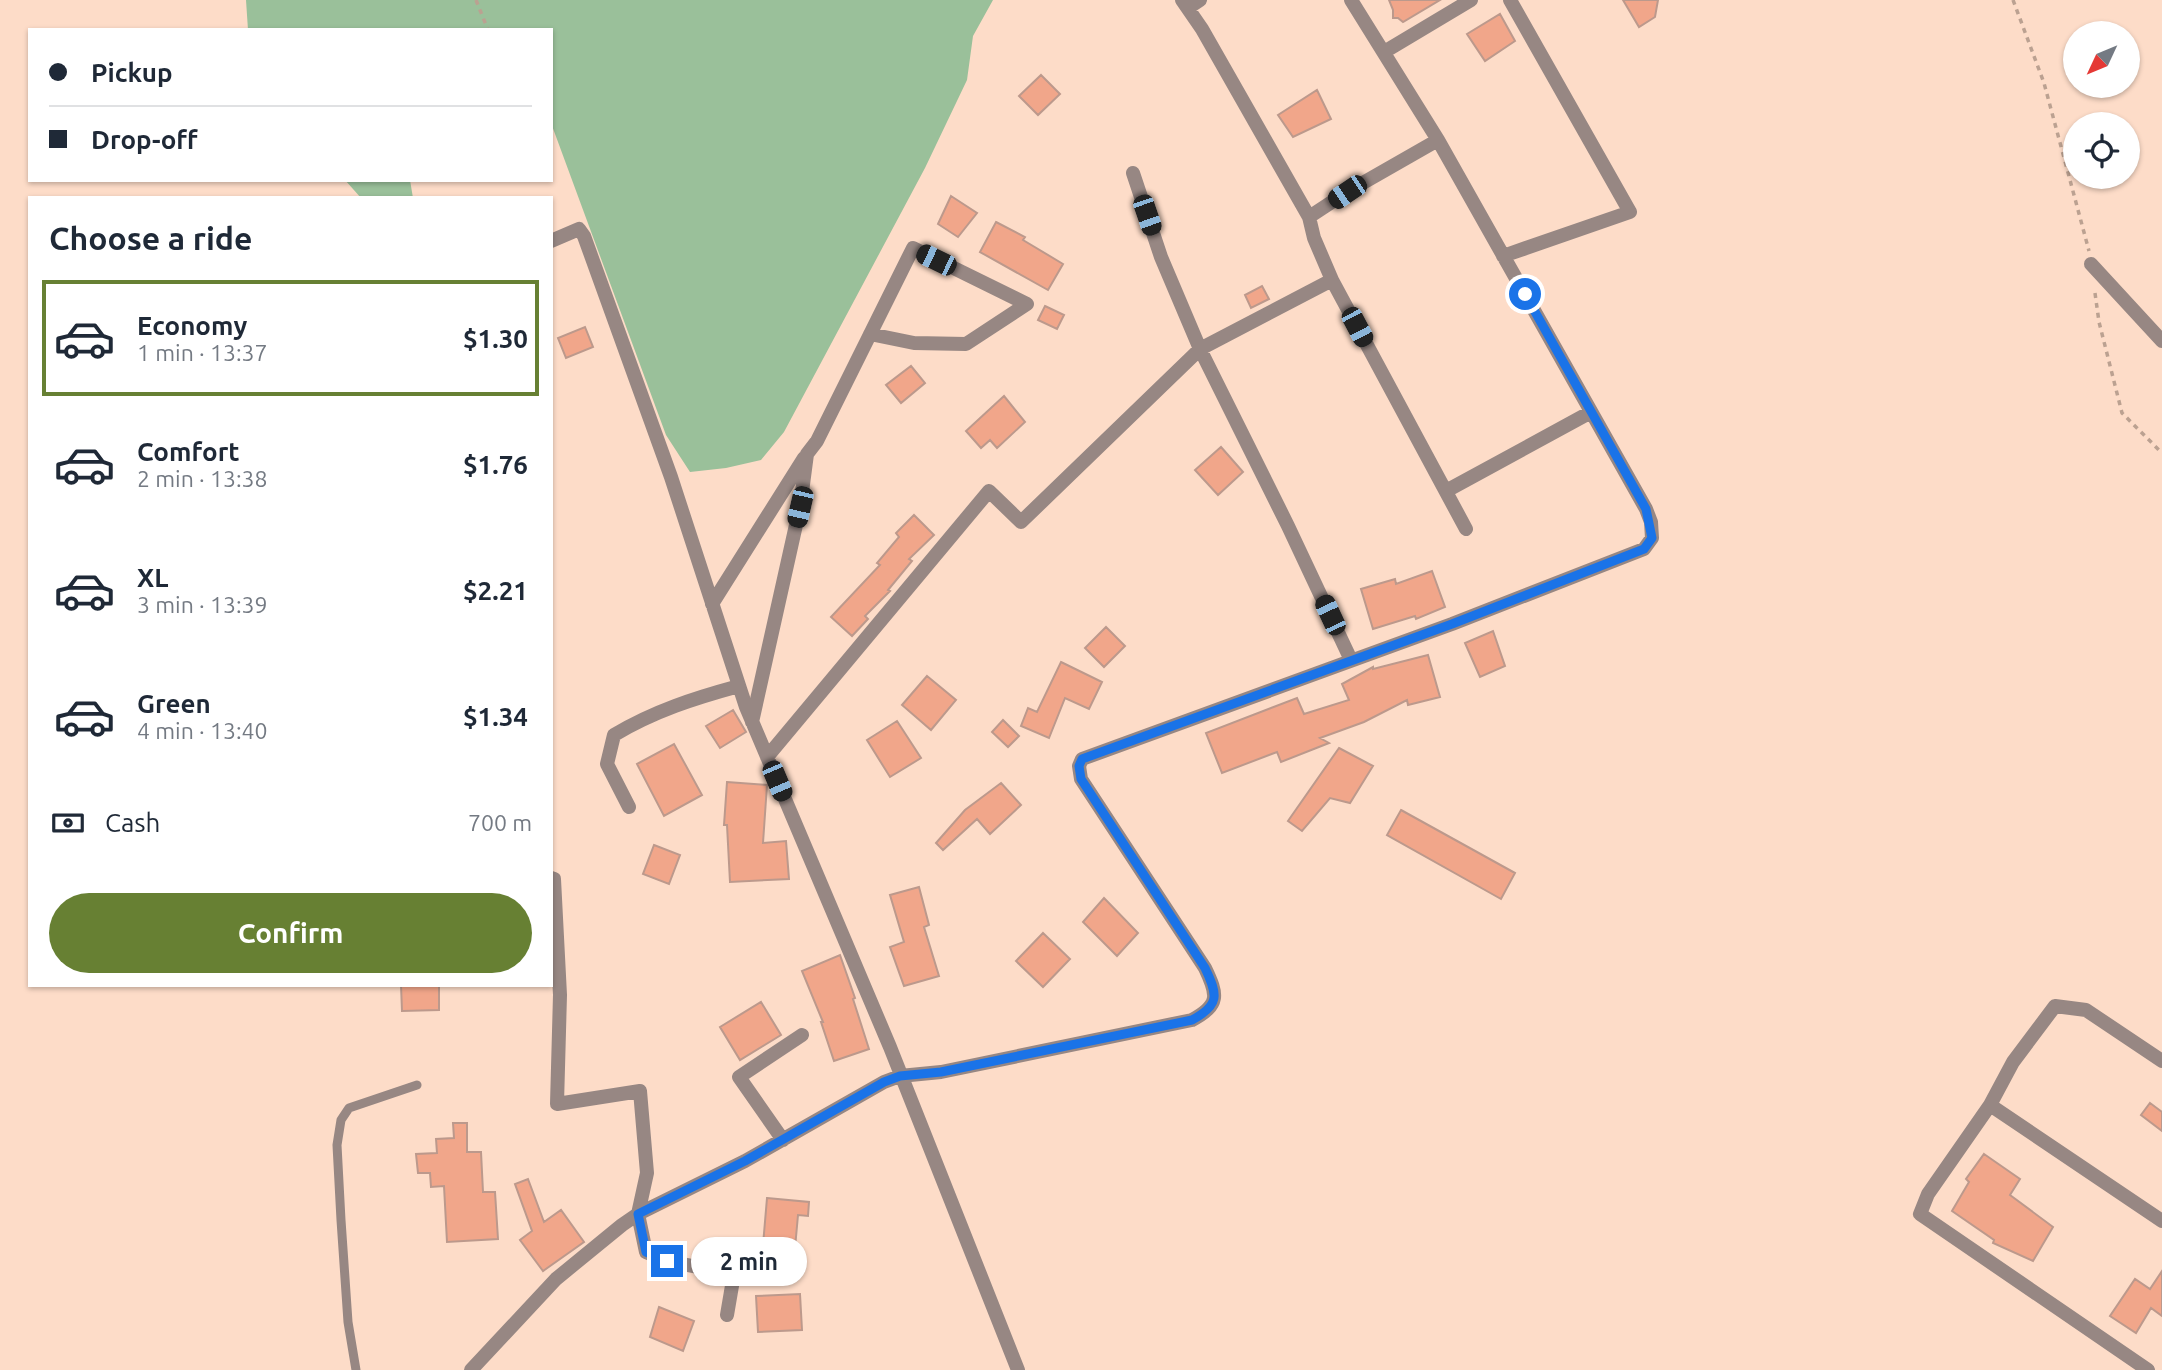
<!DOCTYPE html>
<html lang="en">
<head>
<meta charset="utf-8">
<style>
  :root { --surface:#fff; --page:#f2f2f3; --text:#1f2937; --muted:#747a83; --line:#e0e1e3; --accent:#678033 }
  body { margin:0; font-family:Ubuntu,sans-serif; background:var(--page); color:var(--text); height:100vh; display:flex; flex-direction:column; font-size:26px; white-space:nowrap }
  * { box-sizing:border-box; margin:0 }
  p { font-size:23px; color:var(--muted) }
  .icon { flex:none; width:38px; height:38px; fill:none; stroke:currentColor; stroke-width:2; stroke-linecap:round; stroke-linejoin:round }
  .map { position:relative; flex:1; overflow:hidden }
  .side { position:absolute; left:28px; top:196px; width:525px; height:791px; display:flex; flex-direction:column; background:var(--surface); border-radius:0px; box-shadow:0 2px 5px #0004 }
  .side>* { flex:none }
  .banner { position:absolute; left:28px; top:28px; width:525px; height:154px; border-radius:0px; box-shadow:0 2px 5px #0004; display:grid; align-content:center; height:154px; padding:0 21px; background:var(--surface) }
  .needle { width:46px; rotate:226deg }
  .tools { position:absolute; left:2063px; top:21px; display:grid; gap:14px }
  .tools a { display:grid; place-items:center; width:77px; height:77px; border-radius:50%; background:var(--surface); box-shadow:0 2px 5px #0004; font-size:35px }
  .end { position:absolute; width:32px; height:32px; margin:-16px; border:9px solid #1a73e8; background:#fff; box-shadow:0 0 0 4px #fff }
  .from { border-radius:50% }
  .bubble { position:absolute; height:49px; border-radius:24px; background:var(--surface); box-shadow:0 2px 5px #0004; font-size:23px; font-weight:600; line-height:49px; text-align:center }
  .car { position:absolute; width:21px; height:42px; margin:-21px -10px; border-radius:9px; box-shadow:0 0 5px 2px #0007; background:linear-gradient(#222 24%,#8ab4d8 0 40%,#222 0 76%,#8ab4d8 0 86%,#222 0) }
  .banner b { display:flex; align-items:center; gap:24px; height:66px; font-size:26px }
  .banner b+b { border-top:2px solid var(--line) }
  .banner i { width:18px; height:18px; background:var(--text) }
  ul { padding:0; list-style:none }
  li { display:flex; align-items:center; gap:21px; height:116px; margin:0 14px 10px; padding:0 7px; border:4px solid transparent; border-radius:0px }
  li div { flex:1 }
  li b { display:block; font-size:26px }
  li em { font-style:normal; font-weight:600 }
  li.current { border-color:var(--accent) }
  li>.icon { width:63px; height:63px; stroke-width:1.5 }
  h2 { padding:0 21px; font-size:32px; line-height:84px }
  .pay { display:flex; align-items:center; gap:18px; height:77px; padding:0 21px; font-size:26px }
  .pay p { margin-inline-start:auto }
  .button { display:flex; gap:14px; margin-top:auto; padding:14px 21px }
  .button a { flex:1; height:80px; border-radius:42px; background:var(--accent); color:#fff; font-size:28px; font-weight:600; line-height:80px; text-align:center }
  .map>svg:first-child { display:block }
  .green { fill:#9ac09a }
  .building { fill:#f1a68a; stroke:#bc998c; stroke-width:2 }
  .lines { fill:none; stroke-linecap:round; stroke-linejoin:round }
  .path { stroke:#bba191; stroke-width:3.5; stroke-dasharray:5 5; stroke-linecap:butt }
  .service { stroke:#978783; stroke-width:9 }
  .minor { stroke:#978783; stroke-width:14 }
  .route { stroke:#1a73e8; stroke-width:9 }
</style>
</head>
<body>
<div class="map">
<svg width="2162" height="1370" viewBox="0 0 2162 1370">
  <rect width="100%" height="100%" fill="#fddcc8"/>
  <path class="green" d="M246,0H993L973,36L967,80L925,168L784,432L761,460L726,468L690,472L666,435L551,123V30H248Z
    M345,180H410L413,198H361Z"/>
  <path class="building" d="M1389,0H1440L1403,22L1398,18H1393V10Z
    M1623,0H1658L1655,17L1639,27Z
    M1500,14L1515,41L1485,61L1467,34Z
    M1041,75L1060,94L1038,115L1019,96Z
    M1317,90L1331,119L1293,137L1278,115Z
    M951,196L977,213L958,237L938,224Z
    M996,222L1025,237L1023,240L1063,264L1048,290L980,252Z
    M1262,286L1269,299L1251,308L1245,295Z
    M1045,306L1064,315L1057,329L1038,320Z
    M585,327L593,347L566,358L558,338Z
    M911,366L925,383L901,403L886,385Z
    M1004,396L1025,422L997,448L990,440L981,448L966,431Z
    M1221,447L1243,472L1218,495L1195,470Z
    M914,515L934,535L909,559L912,561L888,590L890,591L865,616L868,619L852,636L831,617L880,565L877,563L899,537L896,533Z
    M1432,571L1445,607L1416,619L1415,616L1373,629L1361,589L1395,579L1396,584Z
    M1106,627L1125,646L1104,667L1085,648Z
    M1493,631L1505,666L1480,677L1465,643Z
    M1428,655L1440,697L1408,705L1407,700L1364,722L1320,738L1329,743L1281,762L1277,752L1222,773L1206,733L1297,698L1304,714L1349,700L1342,684L1373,667V669Z
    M1061,662L1102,682L1089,709L1065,698L1049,738L1021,726L1028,708L1037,712Z
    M927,676L956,700L931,730L902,705Z
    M733,710L746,732L720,748L706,726Z
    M1003,720L1019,736L1008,747L992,732Z
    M897,721L921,758L890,777L867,740Z
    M674,744L702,795L664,816L637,764Z
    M1339,748L1373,766L1350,803L1330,798L1302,831L1288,821Z
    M727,782L767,785L763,843L786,841L789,879L730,882L727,825H724Z
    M1001,783L1021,805L990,834L977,819L943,850L936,843L965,810Z
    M1401,810L1515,873L1501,899L1387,835Z
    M654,845L680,855L669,884L643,874Z
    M919,887L929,925L924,927L939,976L904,986L890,947L904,942L890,895Z
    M1104,898L1138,933L1117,956L1083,922Z
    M1043,933L1070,959L1043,987L1016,961Z
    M840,955L855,998L853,999L869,1049L834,1061L821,1022H823L802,971Z
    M401,985H439V1010L402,1011Z
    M761,1002L781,1035L740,1060L720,1027Z
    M2150,1103L2162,1112V1131L2141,1115Z
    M453,1123H467V1152H481L483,1192H495L498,1239L447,1242L444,1186L431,1187L430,1173H418L416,1154L437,1153L436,1139L454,1138Z
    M1984,1154L2020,1179L2010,1195L2053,1227L2033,1261L1993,1243L1994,1240L1952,1211L1969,1182L1966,1179Z
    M528,1179L544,1222L561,1210L584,1242L543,1271L520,1240L532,1231L515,1184Z
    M767,1198L809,1202L808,1216L798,1215L795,1248L763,1245Z
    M2162,1271V1316L2151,1308L2136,1333L2110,1316L2135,1279L2150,1289Z
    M800,1294L802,1330L758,1332L756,1296Z
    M659,1307L694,1321L683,1351L650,1337Z"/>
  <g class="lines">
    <path class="path" d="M476,0L488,30
      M2013,0L2044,83L2089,251
      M2095,293L2099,322L2122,413L2162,453"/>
    <path class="service" d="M356,1370L348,1322L341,1220L337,1145L341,1120L349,1108L417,1085"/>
    <path class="minor" d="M1182,0L1202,29L1309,217
      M1188,8L1200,0
      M1384,52L1471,0
      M1133,173L1161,257L1200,349L1288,526L1351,660
      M551,241L579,229L584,236L671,477L746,707L890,1047L1018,1370
      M1503,256L1630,212L1510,0
      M2091,264L2162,341
      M1332,280L1314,238L1309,217L1347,192L1438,140
      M1446,491L1591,412
      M712,604L804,458
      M752,722L800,507L807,454L817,441L913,248L1027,304L966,344L914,343L870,334
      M767,757L989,491L1021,522L1200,349L1332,280L1466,529
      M629,807L607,764L614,735C654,711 695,698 739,686
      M551,878L554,879L560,995L557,1104L640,1091L647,1173L638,1214L646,1252L667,1261L734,1274L727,1315
      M1990,1105L2162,1221
      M783,1140L739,1077L802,1035
      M471,1370L556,1279L622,1225L638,1214L745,1161L884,1082L900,1076L941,1072L1192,1020C1220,1005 1218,995 1205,968L1081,779L1079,766L1082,759L1452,624L1644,549L1652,538L1651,522L1646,509L1438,140L1351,0
      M2148,1370L1920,1214L1928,1194L1990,1105L2013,1062L2055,1006L2086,1010L2162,1061"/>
  </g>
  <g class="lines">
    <path class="route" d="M667,1261L646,1252L638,1214L745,1161L884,1082L900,1076L941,1072L1192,1020C1220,1005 1218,995 1205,968L1081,779L1079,766L1082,759L1452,624L1644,549L1652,538L1646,509L1525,294"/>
  </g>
</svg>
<div class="tools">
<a><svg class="needle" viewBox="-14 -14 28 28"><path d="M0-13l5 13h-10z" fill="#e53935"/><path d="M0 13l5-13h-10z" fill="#747a83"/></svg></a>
<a><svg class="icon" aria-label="locate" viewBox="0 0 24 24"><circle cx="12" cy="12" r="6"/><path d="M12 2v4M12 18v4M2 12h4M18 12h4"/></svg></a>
</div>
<i class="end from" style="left:1525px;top:294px"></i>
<i class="end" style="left:667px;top:1261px"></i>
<div class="bubble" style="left:691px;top:1237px;width:116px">2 min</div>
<i class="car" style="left:1347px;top:192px;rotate:236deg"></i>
<i class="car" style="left:1147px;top:215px;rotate:161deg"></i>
<i class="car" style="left:936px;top:260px;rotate:296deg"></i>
<i class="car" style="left:1357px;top:327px;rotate:152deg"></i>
<i class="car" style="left:800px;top:507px;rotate:193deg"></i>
<i class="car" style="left:1330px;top:615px;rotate:335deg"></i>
<i class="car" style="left:777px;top:781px;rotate:157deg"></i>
<div class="banner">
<b><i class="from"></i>Pickup</b>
<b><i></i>Drop-off</b>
</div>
<section class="side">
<h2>Choose a ride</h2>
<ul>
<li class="current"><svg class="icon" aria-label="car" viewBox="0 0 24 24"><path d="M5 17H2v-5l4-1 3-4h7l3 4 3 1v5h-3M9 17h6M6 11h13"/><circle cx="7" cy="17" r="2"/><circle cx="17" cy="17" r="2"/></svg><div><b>Economy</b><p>1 min · 13:37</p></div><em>$1.30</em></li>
<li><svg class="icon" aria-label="car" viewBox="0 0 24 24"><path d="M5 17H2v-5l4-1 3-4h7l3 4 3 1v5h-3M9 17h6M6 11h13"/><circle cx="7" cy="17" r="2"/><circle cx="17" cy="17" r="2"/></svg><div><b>Comfort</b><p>2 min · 13:38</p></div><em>$1.76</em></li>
<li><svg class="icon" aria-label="car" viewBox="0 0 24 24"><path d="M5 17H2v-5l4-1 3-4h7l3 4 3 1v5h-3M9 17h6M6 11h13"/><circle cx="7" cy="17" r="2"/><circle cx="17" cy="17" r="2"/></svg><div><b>XL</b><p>3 min · 13:39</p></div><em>$2.21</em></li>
<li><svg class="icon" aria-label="car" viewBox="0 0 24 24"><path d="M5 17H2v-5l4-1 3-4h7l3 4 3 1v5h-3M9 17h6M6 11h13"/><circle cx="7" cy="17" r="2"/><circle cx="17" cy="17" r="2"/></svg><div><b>Green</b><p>4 min · 13:40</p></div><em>$1.34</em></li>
</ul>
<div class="pay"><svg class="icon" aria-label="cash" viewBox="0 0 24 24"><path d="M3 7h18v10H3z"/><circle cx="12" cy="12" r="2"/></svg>Cash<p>700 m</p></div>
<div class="button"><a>Confirm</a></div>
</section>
</div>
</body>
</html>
